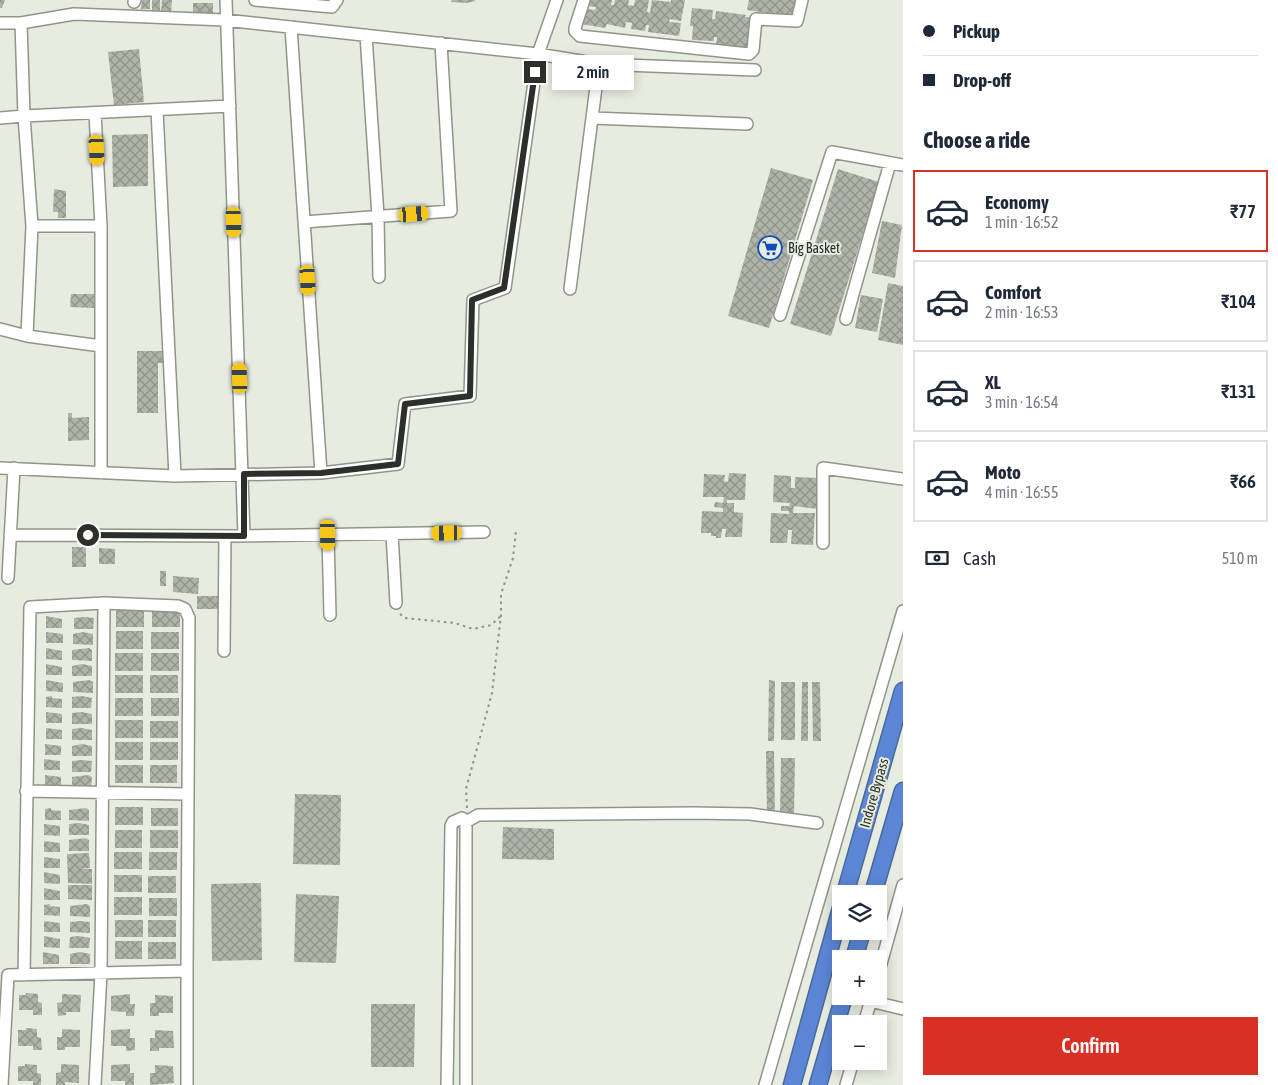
<!DOCTYPE html>
<html lang="en">
<head>
<meta charset="utf-8">
<style>
  :root { --surface:#fff; --page:#f6f6f7; --text:#1f2937; --muted:#747a83; --line:#e0e1e3; --accent:#d93025 }
  body { margin:0; font-family:"Asap Condensed",sans-serif; background:var(--page); color:var(--text); height:100vh; display:flex; flex-direction:column; font-size:19px; white-space:nowrap }
  * { box-sizing:border-box; margin:0 }
  p { font-size:16px; color:var(--muted) }
  .icon { flex:none; width:28px; height:28px; fill:none; stroke:currentColor; stroke-width:2; stroke-linecap:round; stroke-linejoin:round }
  .map { position:relative; flex:1; overflow:hidden }
  .panel { display:flex; flex-direction:column; background:var(--surface); width:375px }
  .panel>* { flex:none }
  .hud { display:grid; align-content:center; height:110px; padding:0 20px; background:var(--surface) }
  .tools { position:absolute; left:832px; top:885px; display:grid; gap:10px }
  .tools a { display:grid; place-items:center; width:55px; height:55px; border-radius:0px; background:var(--surface); box-shadow:0 2px 12px #0003; font-size:25px }
  .end { position:absolute; width:22px; height:22px; margin:-11px; border:6px solid #2c2f2a; background:#fff; box-shadow:0 0 0 2px #fff }
  .from { border-radius:50% }
  .bubble { position:absolute; height:35px; border-radius:0px; background:var(--surface); box-shadow:0 2px 12px #0003; font-size:16px; font-weight:600; line-height:35px; text-align:center }
  .car { position:absolute; width:15px; height:30px; margin:-15px -8px; border-radius:6px; box-shadow:0 0 4px 1px #0007; background:linear-gradient(#f5c518 24%,#345 0 40%,#f5c518 0 76%,#345 0 86%,#f5c518 0) }
  .hud b { display:flex; align-items:center; gap:18px; height:48px; font-size:19px }
  .hud b+b { border-top:1px solid var(--line) }
  .hud i { width:12px; height:12px; background:var(--text) }
  ul { padding:0; list-style:none }
  li { display:flex; align-items:center; gap:15px; height:82px; margin:0 10px 8px; padding:0 10px; border:2px solid var(--line); border-radius:0px }
  li div { flex:1 }
  li b { display:block; font-size:19px }
  li em { font-style:normal; font-weight:600 }
  li.selected { border-color:var(--accent) }
  li>.icon { width:45px; height:45px; stroke-width:1.5 }
  h2 { padding:0 20px; font-size:22px; line-height:60px }
  .pay { display:flex; align-items:center; gap:12px; height:55px; padding:0 20px; font-size:19px }
  .pay p { margin-inline-start:auto }
  .cta { display:flex; gap:10px; margin-top:auto; padding:10px 20px }
  .cta a { flex:1; height:58px; border-radius:0px; background:var(--accent); color:#fff; font-size:20px; font-weight:600; line-height:58px; text-align:center }
  main { display:flex; flex:1; min-height:0 }
  .map>svg:first-child { display:block }
  .building { fill:url(#building-cross-hatch) }
  .lines { fill:none; stroke-linecap:round; stroke-linejoin:round }
  .minor-casing { stroke:#909589; stroke-width:14 }
  .highway-casing { stroke:#4b689a; stroke-width:19 }
  .path { stroke:#8e9289; stroke-width:2; stroke-dasharray:2.5 4; stroke-linecap:butt }
  .minor { stroke:#fff; stroke-width:11 }
  .highway { stroke:#5b86d6; stroke-width:16 }
  .route { stroke:#2c2f2a; stroke-width:6 }
  .labels { text-anchor:middle; stroke-width:4; stroke-linejoin:round; paint-order:stroke }
  .poi-label { font-size:14px; fill:#2c2f2a; stroke:#e6ecdf; text-anchor:start }
  .street-label { font-size:14px; fill:#2c2f2a; stroke:#e6ecdf }
</style>
</head>
<body>
<main>
<div class="map">
<svg width="903" height="1085" viewBox="0 0 903 1085">
  <defs>
    <pattern id="building-cross-hatch" width="8" height="8" patternUnits="userSpaceOnUse" patternTransform="scale(1.25)"><rect width="8" height="8" fill="#afb4a8"/><path d="M0 0l8 8M0 8l8-8" fill="none" stroke="#8f9389"/></pattern>
  </defs>
  <rect width="100%" height="100%" fill="#e6ecdf"/>
  <path class="building" d="M0,0H5L2,8H0Z
    M142,0H150V9H141Z
    M152,0H160V12L152,11Z
    M162,0H172L171,13L161,12Z
    M452,0H475V1L467,3L451,2Z
    M589,0H612L611,5H614L615,0H629L628,5L634,6L635,0H649L647,12L650,13L652,0L671,2V0H685L681,21L670,19L669,22L681,23L679,36L648,32L649,25H646L645,31L631,29L632,23L626,22L625,28L607,24L605,28L581,24L586,9L595,10L596,7L588,6Z
    M749,0H799L797,15L787,14V16L747,10Z
    M193,3H213V13H193Z
    M692,8L713,10L712,19H715L716,11L746,15L745,17L752,18L748,48L716,44L717,37H714V41L692,40L693,26H690Z
    M139,49L144,102L114,105L108,52Z
    M148,134V186L113,187L112,135Z
    M771,168L813,180L769,328L728,316Z
    M838,169L879,182L831,336L790,324Z
    M54,189L66,191V218H58V212H53Z
    M882,221L902,225L895,278L872,273Z
    M888,283L903,286V345L878,340Z
    M71,294H95V308L70,307Z
    M861,295L883,299L877,332L855,328Z
    M137,351H163V363H158V413H137Z
    M68,413H72V418L89,417V440L68,441Z
    M729,473L746,474L745,500H727V503H734V512L743,513L742,537H725L726,529H722L721,538H716V536H711V533H701L702,511L723,512V508L714,507L715,502L723,503L724,497H703L704,474L725,475L724,481L728,482Z
    M774,475L791,476V488H795V477L817,478V509L794,506L793,513H815L813,545L791,544L792,530H788L787,543H770L771,513L789,514V511H781V506H789L790,503L773,502Z
    M72,547H86V567H72Z
    M99,548L115,549V564H99Z
    M160,571H166V586H160Z
    M173,576L199,578L198,594L173,592Z
    M197,596H223V609H197Z
    M116,609H144V627H116Z
    M152,609H180V627H152Z
    M46,616L62,619V628H46Z
    M84,617L94,618L93,629H74V618Z
    M116,631H143V649H116Z
    M46,632L63,634V643H46Z
    M83,632L93,634V645L73,644V634Z
    M151,632H179V649H151Z
    M46,648L62,651V660L46,659Z
    M89,648L92,650V661L72,660V650Z
    M115,653H143V671H115Z
    M151,653H179V671H151Z
    M46,664L62,667V675H46Z
    M82,664L92,666V676H72V666Z
    M115,675H143V693H115Z
    M150,675H178V693H150Z
    M46,680L63,683V692L46,691Z
    M89,680L93,682V693L73,692V682Z
    M769,680L775,681L774,741H768Z
    M781,682H795V740H781Z
    M802,682H808V741H801Z
    M812,682H820L821,741H813Z
    M52,696V698L62,699V708L46,707V697Z
    M82,696L92,698L91,708H72V697Z
    M115,698H143V716H115Z
    M151,698H179V716H151Z
    M46,712L62,714V723H46Z
    M82,712L92,714V724H72V713Z
    M115,720H143V738H115Z
    M150,721H178V738H150Z
    M46,728L62,730V739H46Z
    M82,728L92,730V740H72V729Z
    M115,742H143V760H115Z
    M150,742H178V760H150Z
    M45,744L61,746V755H45Z
    M82,744L92,746V756H72V746Z
    M766,751H774L775,816H767Z
    M781,758H795L794,816H780Z
    M44,759L60,761V770H44Z
    M82,760L92,761L91,772H72V761Z
    M115,765H143V783H115Z
    M150,765H177V783H150Z
    M45,775L61,777V786H45Z
    M88,775L92,777L91,788L72,787V777Z
    M295,794L341,795L340,865L293,864Z
    M115,807H143V825H115Z
    M51,808V810L61,811V820H45V809Z
    M86,808L89,810V821L69,820V810Z
    M151,808H178V826H151Z
    M79,823L89,825V835H69V824Z
    M44,824L60,826V836L44,835Z
    M503,827L554,829V860L502,859Z
    M115,830H142V848H115Z
    M150,830H178V848H150Z
    M86,838L89,840V851H69V840Z
    M44,841L60,843V852H44Z
    M114,852H142V869H114Z
    M149,852H177V870H149Z
    M89,853L90,868L80,869H92V884L68,883L67,854Z
    M44,857L60,859V868H44Z
    M44,872L60,875V884L44,883Z
    M114,875H142V892H114Z
    M148,876H176V893H148Z
    M261,883L262,960L212,961L211,884Z
    M68,885H92V900L68,899Z
    M44,888L60,891V900H44Z
    M296,894L339,896L336,963L294,962Z
    M114,897H142V915H114Z
    M149,898H177V916H149Z
    M50,904V906L60,907V916L44,915V905Z
    M87,904L90,906V917L70,916V906Z
    M115,920H143V937H115Z
    M148,920H176V937H148Z
    M44,921L60,923V932H44Z
    M80,921L90,922V933L70,932V922Z
    M44,936L60,939V948L44,947Z
    M79,936L90,938L89,948H69L70,937Z
    M115,941H142V959H115Z
    M148,942H176V959H148Z
    M43,952L59,955V964H43Z
    M80,952L90,954V964H70V954Z
    M26,993L38,994V1002L42,1003V1015H33V1010H19V995H26Z
    M62,994L81,995L80,1012H66V1015L58,1016L57,1003L62,1002Z
    M130,994V1004H135L134,1016H126V1012L111,1011V996Z
    M155,995L173,996V1013H159V1016H150V1003H155Z
    M371,1004H415L414,1067H371Z
    M26,1028L37,1029V1037L41,1038L42,1050H33V1046H18V1030H26Z
    M62,1029L80,1030V1047H65V1050H57V1037H62Z
    M130,1029V1038H135V1050L126,1051V1046H111V1030Z
    M155,1030L173,1031L174,1048H159V1051H150V1038H155Z
    M25,1064L37,1065V1073L41,1074V1085H33V1081H18V1066H25Z
    M61,1064L79,1065V1083L65,1082V1085H56V1073L61,1072Z
    M130,1064V1073H134V1085H125V1081H111V1065Z
    M155,1065L173,1066L174,1083L150,1085V1073H155Z"/>
  <g class="lines">
    <g class="minor-casing">
      <path id="minor" d="M226,0L244,536
        M255,0L332,7L337,0
        M584,0L575,28V31L580,36L749,54L753,50L756,19L797,21L802,0
        M134,2L135,0
        M0,23H21L74,14L225,20L538,54L599,64L755,70
        M291,27L321,473
        M366,35L378,216L379,277
        M157,110L175,476
        M95,113L101,226
        M0,118L24,116L21,23
        M592,118L747,124
        M304,222L451,211L441,43
        M32,226L27,336L101,346
        M570,289L599,64
        M780,315L832,152L903,165
        M846,319L890,163
        M0,329L27,336
        M0,468L175,476L321,473L398,464L405,404L470,396L473,300L505,288L538,54L557,0
        M101,473V226H32L24,116L230,106
        M392,534L396,603
        M10,535L238,536L484,532
        M328,535L330,615
        M823,543V468L903,479
        M8,578L14,468
        M224,651L225,536
        M26,791L187,794
        M466,822L478,815L693,813L750,814L817,823
        M879,971L903,885
        M24,975L30,607L104,603L178,606L185,609L189,618L187,971
        M870,1001L903,1009
        M864,1024L872,996
        M2,1085L8,975L187,971V1085
        M95,1085L101,973L104,603
        M447,1085L451,826L453,822L462,818L466,822V1085
        M765,1085L903,611
        M846,1085L853,1061"/>
    </g>
    <g class="highway-casing">
      <path id="highway" d="M845,894L903,691
        M873,894L903,791
        M854,959L862,931
        M792,1085L841,908
        M818,1085L844,996"/>
    </g>
    <path class="path" d="M400,614L405,618L455,623L473,629L491,625L501,616
      M467,808L466,789L492,693L501,615V594L513,558L516,531"/>
    <use href="#minor" class="minor"/>
    <use href="#highway" class="highway"/>
  </g>
  <g class="lines">
    <path class="route" d="M88,535L244,536V474L321,473L398,464L405,404L470,396L472,300L504,288L535,72"/>
  </g>
  <defs>
    <g id="supermarket-ring" transform="scale(1.25)"><circle r="9.5" fill="#e6ecdf" stroke="#124cb8" stroke-width="1.5"/><path d="M-6-5.5h2.5l.6 2H6L4.5 2H-2.5L-4.4-4H-6ZM-1.5 3.2a1.3 1.3 0 1 0 .1 0ZM3 3.2a1.3 1.3 0 1 0 .1 0Z" fill="#124cb8"/></g>
  </defs>
  <g fill-rule="evenodd">
    <use href="#supermarket-ring" x="770" y="248"/>
  </g>
  <g class="labels">
    <g class="poi-label">
      <text x="788" y="253">Big Basket</text>
    </g>
    <g class="street-label">
      <text transform="translate(874 793) rotate(-74)" y="5">Indore Bypass</text>
    </g>
  </g>
</svg>
<div class="tools">
<a><svg class="icon" aria-label="layers" viewBox="0 0 24 24"><path d="M12 4l9 5-9 5-9-5zM3 14l9 5 9-5"/></svg></a>
<a>+</a>
<a>−</a>
</div>
<i class="end from" style="left:88px;top:535px"></i>
<i class="end" style="left:535px;top:72px"></i>
<div class="bubble" style="left:552px;top:55px;width:82px">2 min</div>
<i class="car" style="left:97px;top:150px;rotate:177deg"></i>
<i class="car" style="left:414px;top:214px;rotate:86deg"></i>
<i class="car" style="left:234px;top:222px;rotate:178deg"></i>
<i class="car" style="left:308px;top:280px;rotate:176deg"></i>
<i class="car" style="left:240px;top:378px;rotate:358deg"></i>
<i class="car" style="left:447px;top:533px;rotate:269deg"></i>
<i class="car" style="left:328px;top:535px;rotate:179deg"></i>
</div>
<section class="panel">
<div class="hud">
<b><i class="from"></i>Pickup</b>
<b><i></i>Drop-off</b>
</div>
<h2>Choose a ride</h2>
<ul>
<li class="selected"><svg class="icon" aria-label="car" viewBox="0 0 24 24"><path d="M5 17H2v-5l4-1 3-4h7l3 4 3 1v5h-3M9 17h6M6 11h13"/><circle cx="7" cy="17" r="2"/><circle cx="17" cy="17" r="2"/></svg><div><b>Economy</b><p>1 min · 16:52</p></div><em>₹77</em></li>
<li><svg class="icon" aria-label="car" viewBox="0 0 24 24"><path d="M5 17H2v-5l4-1 3-4h7l3 4 3 1v5h-3M9 17h6M6 11h13"/><circle cx="7" cy="17" r="2"/><circle cx="17" cy="17" r="2"/></svg><div><b>Comfort</b><p>2 min · 16:53</p></div><em>₹104</em></li>
<li><svg class="icon" aria-label="car" viewBox="0 0 24 24"><path d="M5 17H2v-5l4-1 3-4h7l3 4 3 1v5h-3M9 17h6M6 11h13"/><circle cx="7" cy="17" r="2"/><circle cx="17" cy="17" r="2"/></svg><div><b>XL</b><p>3 min · 16:54</p></div><em>₹131</em></li>
<li><svg class="icon" aria-label="car" viewBox="0 0 24 24"><path d="M5 17H2v-5l4-1 3-4h7l3 4 3 1v5h-3M9 17h6M6 11h13"/><circle cx="7" cy="17" r="2"/><circle cx="17" cy="17" r="2"/></svg><div><b>Moto</b><p>4 min · 16:55</p></div><em>₹66</em></li>
</ul>
<div class="pay"><svg class="icon" aria-label="cash" viewBox="0 0 24 24"><path d="M3 7h18v10H3z"/><circle cx="12" cy="12" r="2"/></svg>Cash<p>510 m</p></div>
<div class="cta"><a>Confirm</a></div>
</section>
</main>
</body>
</html>
